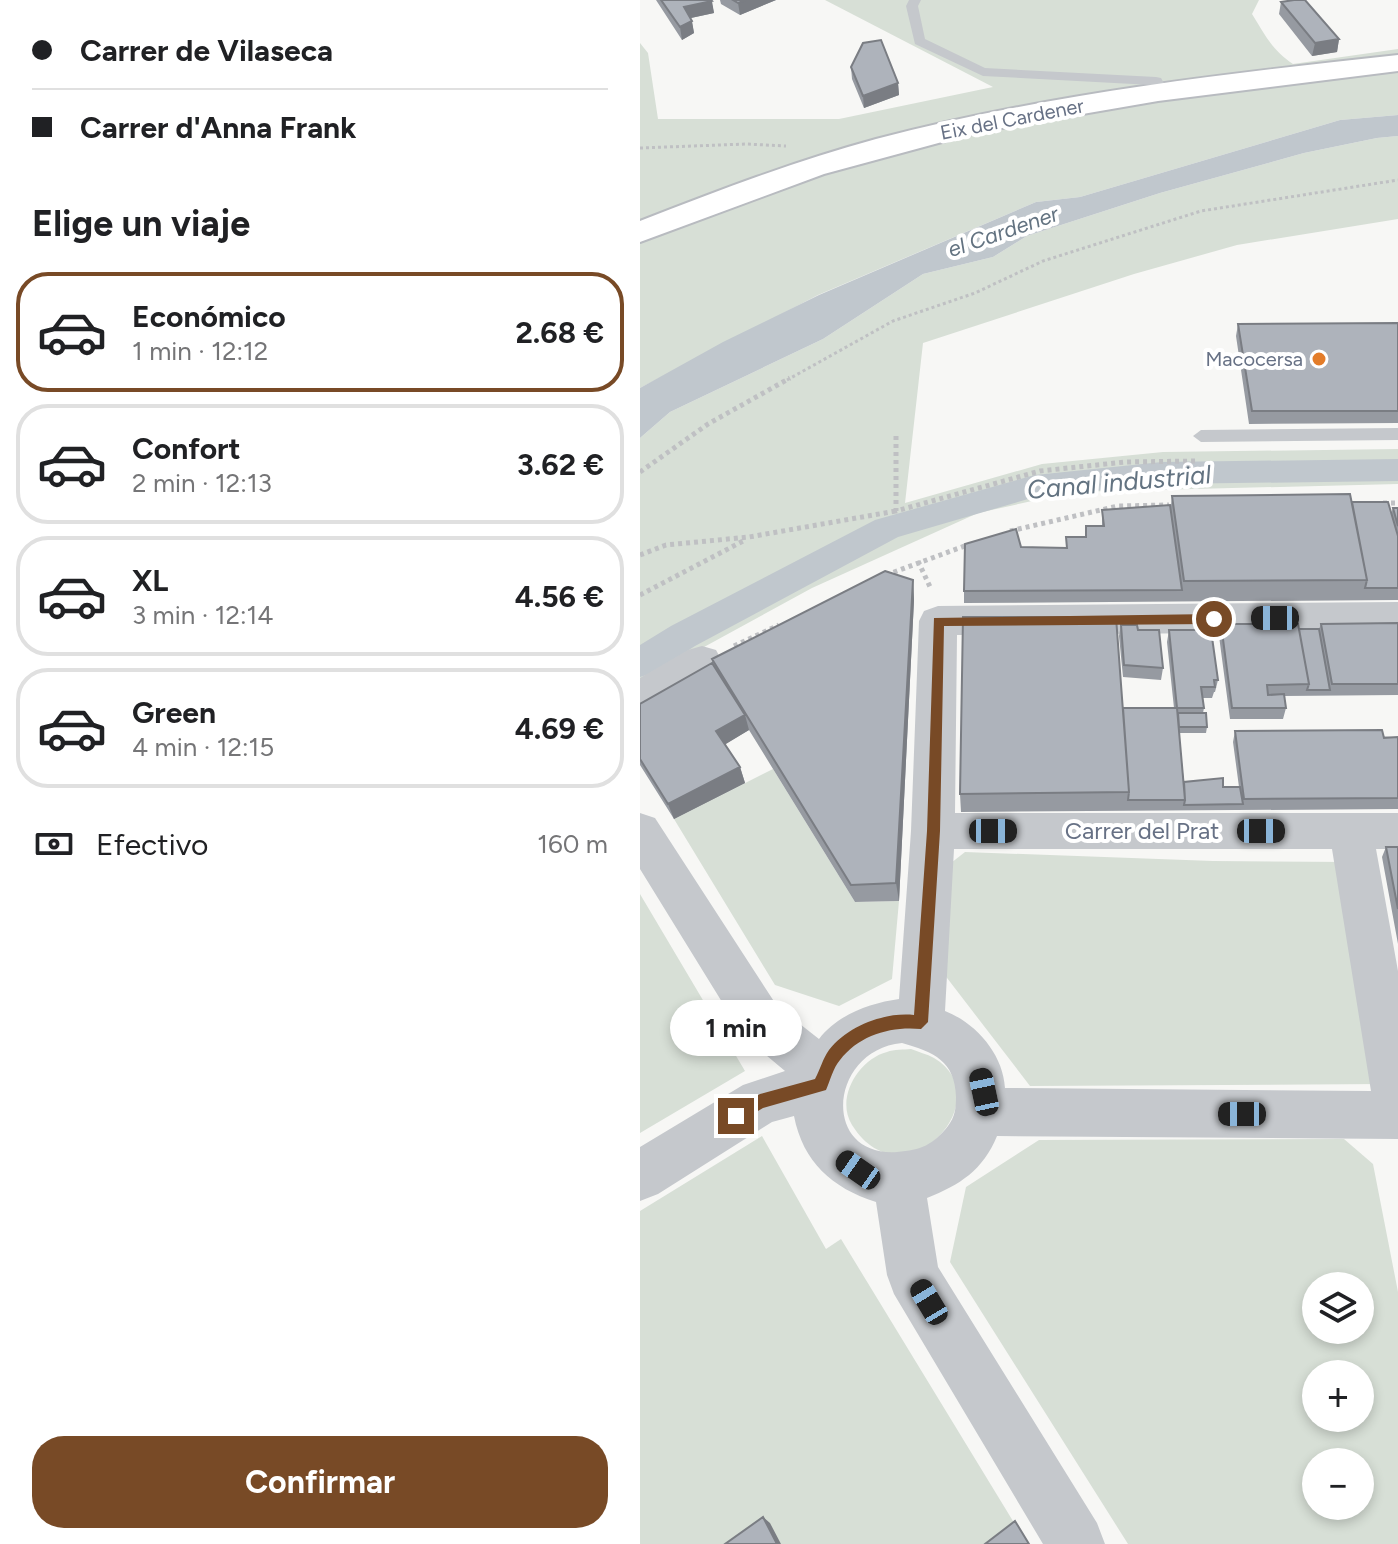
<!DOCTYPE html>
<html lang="es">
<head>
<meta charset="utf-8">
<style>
  :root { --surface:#fff; --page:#f2f2f2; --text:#202124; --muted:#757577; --line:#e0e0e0; --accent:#784a26 }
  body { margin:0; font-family:Figtree,sans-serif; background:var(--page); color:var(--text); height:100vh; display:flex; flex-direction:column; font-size:30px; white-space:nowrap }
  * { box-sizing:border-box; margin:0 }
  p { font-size:26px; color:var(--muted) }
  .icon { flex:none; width:44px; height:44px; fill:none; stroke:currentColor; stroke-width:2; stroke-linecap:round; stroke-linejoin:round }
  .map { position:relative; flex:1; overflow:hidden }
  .drawer { display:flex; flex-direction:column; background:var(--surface); width:640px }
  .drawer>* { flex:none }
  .banner { display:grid; align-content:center; height:176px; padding:0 32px; background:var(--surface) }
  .controls { position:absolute; left:662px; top:1272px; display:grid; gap:16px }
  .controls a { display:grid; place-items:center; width:72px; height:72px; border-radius:50%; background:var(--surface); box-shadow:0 4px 12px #0003; font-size:40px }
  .end { position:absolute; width:36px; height:36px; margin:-18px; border:10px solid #784a26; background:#fff; box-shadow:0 0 0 4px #fff }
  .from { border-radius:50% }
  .bubble { position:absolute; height:56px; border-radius:28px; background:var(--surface); box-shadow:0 4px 12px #0003; font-size:26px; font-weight:700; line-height:56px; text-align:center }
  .car { position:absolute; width:24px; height:48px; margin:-24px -12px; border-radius:10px; box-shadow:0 0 6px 2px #0007; background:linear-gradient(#222 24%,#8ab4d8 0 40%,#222 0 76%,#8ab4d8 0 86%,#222 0) }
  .banner b { display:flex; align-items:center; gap:28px; height:76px; font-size:30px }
  .banner b+b { border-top:2px solid var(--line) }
  .banner i { width:20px; height:20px; background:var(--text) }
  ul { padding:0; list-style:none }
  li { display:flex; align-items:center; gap:24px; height:120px; margin:0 16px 12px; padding:0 16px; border:4px solid var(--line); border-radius:32px }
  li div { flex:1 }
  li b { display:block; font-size:30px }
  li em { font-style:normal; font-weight:700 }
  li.selected { border-color:var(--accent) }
  li>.icon { width:72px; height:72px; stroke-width:1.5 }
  h2 { padding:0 32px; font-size:36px; line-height:96px }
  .pay { display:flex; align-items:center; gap:20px; height:88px; padding:0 32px; font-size:30px }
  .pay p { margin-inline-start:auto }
  .button { display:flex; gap:16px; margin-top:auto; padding:16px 32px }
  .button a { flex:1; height:92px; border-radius:32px; background:var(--accent); color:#fff; font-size:32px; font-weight:700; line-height:92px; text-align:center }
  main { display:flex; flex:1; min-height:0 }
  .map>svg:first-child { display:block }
  .green { fill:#d7dfd6; fill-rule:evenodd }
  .water { fill:#c0c7cd }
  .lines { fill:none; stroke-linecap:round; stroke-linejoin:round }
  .canal { fill:#c0c7cd; fill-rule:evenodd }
  .primary-casing { stroke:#b8bbc0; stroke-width:4 }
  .path-far1 { stroke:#bfc0c3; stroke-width:3; stroke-dasharray:3 3; stroke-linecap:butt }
  .path { stroke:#bfc0c3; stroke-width:5; stroke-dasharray:4 4; stroke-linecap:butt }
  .lane { fill:#c5c8cc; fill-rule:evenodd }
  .street { fill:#c5c8cc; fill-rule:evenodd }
  .primary { fill:#fff; fill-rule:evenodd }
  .wall { fill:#969aa1 }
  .shaded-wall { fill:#7a7d83 }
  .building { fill:#aeb3bb; stroke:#7a7d83; stroke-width:2 }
  .route { fill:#784a26 }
  .poi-dot { fill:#e37c29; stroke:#fff; stroke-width:3 }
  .labels { text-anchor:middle; stroke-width:8; stroke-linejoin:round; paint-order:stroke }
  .far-street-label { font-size:20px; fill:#677185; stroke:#fff }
  .far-poi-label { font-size:20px; fill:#677185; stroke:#fff; text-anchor:end }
  .far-water-label { font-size:22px; font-style:italic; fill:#637381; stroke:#fff }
  .street-label { font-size:24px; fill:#677185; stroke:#fff }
  .water-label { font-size:26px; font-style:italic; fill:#637381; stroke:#fff }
</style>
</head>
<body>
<main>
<section class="drawer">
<div class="banner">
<b><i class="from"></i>Carrer de Vilaseca</b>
<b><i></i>Carrer d'Anna Frank</b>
</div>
<h2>Elige un viaje</h2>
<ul>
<li class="selected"><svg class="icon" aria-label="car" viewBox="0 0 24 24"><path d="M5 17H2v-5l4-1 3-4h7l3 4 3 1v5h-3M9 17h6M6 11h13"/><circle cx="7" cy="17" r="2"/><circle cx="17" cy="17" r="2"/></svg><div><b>Económico</b><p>1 min · 12:12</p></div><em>2.68 €</em></li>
<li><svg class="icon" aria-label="car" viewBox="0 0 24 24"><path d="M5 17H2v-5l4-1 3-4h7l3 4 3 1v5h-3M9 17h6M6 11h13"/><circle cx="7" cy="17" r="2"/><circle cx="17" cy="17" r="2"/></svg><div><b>Confort</b><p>2 min · 12:13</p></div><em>3.62 €</em></li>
<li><svg class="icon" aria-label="car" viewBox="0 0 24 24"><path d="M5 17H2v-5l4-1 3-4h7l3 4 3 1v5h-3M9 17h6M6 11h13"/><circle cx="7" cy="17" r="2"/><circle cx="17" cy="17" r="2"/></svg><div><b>XL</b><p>3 min · 12:14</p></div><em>4.56 €</em></li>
<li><svg class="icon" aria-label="car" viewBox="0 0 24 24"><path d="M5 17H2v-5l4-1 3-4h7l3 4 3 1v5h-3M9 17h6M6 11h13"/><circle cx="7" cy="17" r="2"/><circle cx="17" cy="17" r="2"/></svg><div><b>Green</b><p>4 min · 12:15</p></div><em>4.69 €</em></li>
</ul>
<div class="pay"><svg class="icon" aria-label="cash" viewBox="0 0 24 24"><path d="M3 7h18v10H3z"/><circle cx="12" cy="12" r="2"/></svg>Efectivo<p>160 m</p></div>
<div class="button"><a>Confirmar</a></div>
</section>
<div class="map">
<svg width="758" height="1544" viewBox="0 0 758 1544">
  <rect width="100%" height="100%" fill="#f7f7f5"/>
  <path class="green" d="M185,0H619L612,14C625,35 632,50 653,64L758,49V115L700,120L440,197L396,202L178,295L0,388V43L8,53L18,119H199L353,87Z
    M758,136V219L597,245L494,274L283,343L265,503L402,464L523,452L758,449V484L433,492L338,513L172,588L0,682V438L30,412L183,339L283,274L353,257L387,236L520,193L664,153L737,138Z
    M133,769L215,902L259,901L252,979L199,1006L135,985L34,819Z
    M325,852L573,861L709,862L744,1084L390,1086L304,974L311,863Z
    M0,894L105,1071L0,1133Z
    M271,1049C278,1052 287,1054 294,1058C362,1098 264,1207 212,1125C195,1098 219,1059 247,1052C254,1049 264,1050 271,1049Z
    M122,1136L186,1249L201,1239L376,1526L352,1544H0V1211Z
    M704,1139L733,1164L758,1292V1544H488L310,1262L326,1187L399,1140ZM676,1286H720V1330H676ZM676,1374H720V1418H676ZM676,1462H720V1506H676Z"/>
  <path class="water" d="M758,115V136L737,138L664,153L520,193L387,236L353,257L283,274L183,339L30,412L0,438V388L83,342L179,295L396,202L440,197L700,120Z"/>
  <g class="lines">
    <path class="canal" d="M758,459V481L522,484L395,497L258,537L55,646L13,673L0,677V645L31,626L235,520L395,475L522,462Z"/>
    <g class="primary-casing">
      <path id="primary" d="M758,55V71L518,101L339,132L184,174L0,242V221C77,191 155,161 236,139C407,94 582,74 758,55Z"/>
    </g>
    <path class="path-far1" d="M0,148L106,144L146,146
      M147,380L253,321L335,293L403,261L561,211L758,180"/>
    <path class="path" d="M256,436V511L400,471L485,462L557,461
      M0,472L68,424L150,378
      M743,503H758
      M370,531L478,506L529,505
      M0,555L26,545L109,537L256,511
      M278,561L291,589
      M246,575L330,544
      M0,595L105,540
      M94,646L139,625"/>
    <path class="lane" d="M269,0H281L278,6L285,39L345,68L516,77L521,78L529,92L517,95L512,85L343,76L275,44L266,6Z
      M758,428V440L561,442L553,436L561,430Z"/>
    <path class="street" d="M758,602V632L317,635L315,813H758V849H736L758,971V1139L357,1136C343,1170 320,1185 287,1198L298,1267L457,1523L465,1544H403L254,1294L247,1275L236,1202C192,1188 163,1162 154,1116L132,1122L18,1194L0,1201V1147L103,1085L145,1071L103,1036L0,869V813L15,818L137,1006L179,1039C197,1015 230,1003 259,999L271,831L279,621L284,611L298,606ZM314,849H692L731,1091L365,1088C363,1054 336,1023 305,1011ZM262,1043C294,1052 315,1061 316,1097C316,1108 315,1117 308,1126C293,1145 281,1150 257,1152C180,1157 189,1050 262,1043Z
      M62,646L76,650L82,661C71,681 23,706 0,713V678L48,650Z"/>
    <use href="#primary" class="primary"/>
  </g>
  <path class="wall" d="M16,0H71L74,13L51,18L54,33L42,40Z
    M80,0H136L100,15L81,4Z
    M641,2L699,39L697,52L672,56L639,14Z
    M211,67L258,83L259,95L224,108L212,79Z
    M758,323V423L609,424L596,336L598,324Z
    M532,496L712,502L751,514L753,508H758V600L324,603V591L381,547L426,548V537H446V526H462V510L531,505Z
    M273,580L274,600L259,901L215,902L109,730L85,744L100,767L105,783L34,819L0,765V704L72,663V659Z
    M758,623V695L644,696L646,708L643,719H590L579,636L581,624L659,629H679L681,624Z
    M481,625L498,630L523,668L521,680L483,677L479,636Z
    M529,630L578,680L575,692H574L572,698H563L564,708L563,713L567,727L566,733H539L544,782L583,787H599L593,742L595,731L758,737V809L321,812L320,794L534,708L527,642Z
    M746,847H758V944L742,857Z"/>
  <path class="shaded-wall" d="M106,0H136L100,15L98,3Z
    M72,1L74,13L46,19L44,7Z
    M52,21L54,33L42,40L40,27Z
    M699,39L697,52L672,56L675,43Z
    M258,83L259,95L224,108L223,96Z
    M273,580L274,600L259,901L256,883Z
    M105,715L109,730L81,747L76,731Z
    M100,767L105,783L34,819L28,804Z
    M123,1517L130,1523L141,1544H137Z"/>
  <path class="building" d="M21,0H71L72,1L44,7L52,21L40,27Z
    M93,0H106L98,3Z
    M654,0H665L699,39L675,43L641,2Z
    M241,40L258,83L223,96L211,67L223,43Z
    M758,323V411H612L598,324Z
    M710,494L727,580L544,581L532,496Z
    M712,502H748L758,536V588H725L727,580Z
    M530,505L542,590L324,591L325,544L376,529L381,547L427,548L426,537H446V526H464L462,510Z
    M753,508H758V526Z
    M245,571L273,580L256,883L211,885L72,659Z
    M323,617H476L489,792L320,794Z
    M758,623V684H692L681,624Z
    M581,624H658L669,684L627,685L628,695L644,694L646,708H592Z
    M481,625H497L498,630H519L523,668L484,665Z
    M659,629H679L690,690H667L669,684Z
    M529,630H571L578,680H574L575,687H561L564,708H537L545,800H488L489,792L483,708H537Z
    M72,663L105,715L76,731L100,767L28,804L0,759V704Z
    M538,713H566L567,727H539Z
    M742,730L744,738L758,737V798L604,799L595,731Z
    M583,778V787H600L603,804L544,805L545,800L544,782Z
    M746,847H758V909Z
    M123,1517L137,1544H85Z
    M375,1521L389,1544H345Z"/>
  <path class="route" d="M574,614L580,619L574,624L304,626L300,831L288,1022L281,1029C251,1026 219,1035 200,1060C193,1068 190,1081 186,1090L123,1108L96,1124L91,1122V1111L120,1094L175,1079C180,1070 183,1058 189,1050C208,1026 244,1012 274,1015L287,831L294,618Z"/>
  <circle class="poi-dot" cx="679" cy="359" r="8"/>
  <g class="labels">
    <g class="far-street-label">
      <text transform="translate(372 119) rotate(-11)" y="7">Eix del Cardener</text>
    </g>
    <g class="far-poi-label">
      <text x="663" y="366">Macocersa</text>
    </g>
    <g class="far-water-label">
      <text transform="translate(363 231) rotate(-19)" y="8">el Cardener</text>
    </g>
    <g class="street-label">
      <text x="502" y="839">Carrer del Prat</text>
    </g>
    <g class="water-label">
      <text transform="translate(479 482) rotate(-5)" y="9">Canal industrial</text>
    </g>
  </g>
</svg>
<div class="controls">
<a><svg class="icon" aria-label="layers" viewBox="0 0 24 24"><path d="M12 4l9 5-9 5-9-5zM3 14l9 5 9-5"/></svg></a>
<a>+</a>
<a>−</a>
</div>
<i class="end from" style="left:574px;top:619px"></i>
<i class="end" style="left:96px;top:1116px"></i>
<div class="bubble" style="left:30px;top:1000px;width:132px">1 min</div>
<i class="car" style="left:635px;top:618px;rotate:270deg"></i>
<i class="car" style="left:353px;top:831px;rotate:90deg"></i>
<i class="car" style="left:621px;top:831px;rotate:90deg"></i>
<i class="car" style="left:344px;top:1092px;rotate:348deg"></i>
<i class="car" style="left:602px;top:1114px;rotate:270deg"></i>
<i class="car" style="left:218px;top:1170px;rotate:305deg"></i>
<i class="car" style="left:289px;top:1302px;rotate:329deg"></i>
</div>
</main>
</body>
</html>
